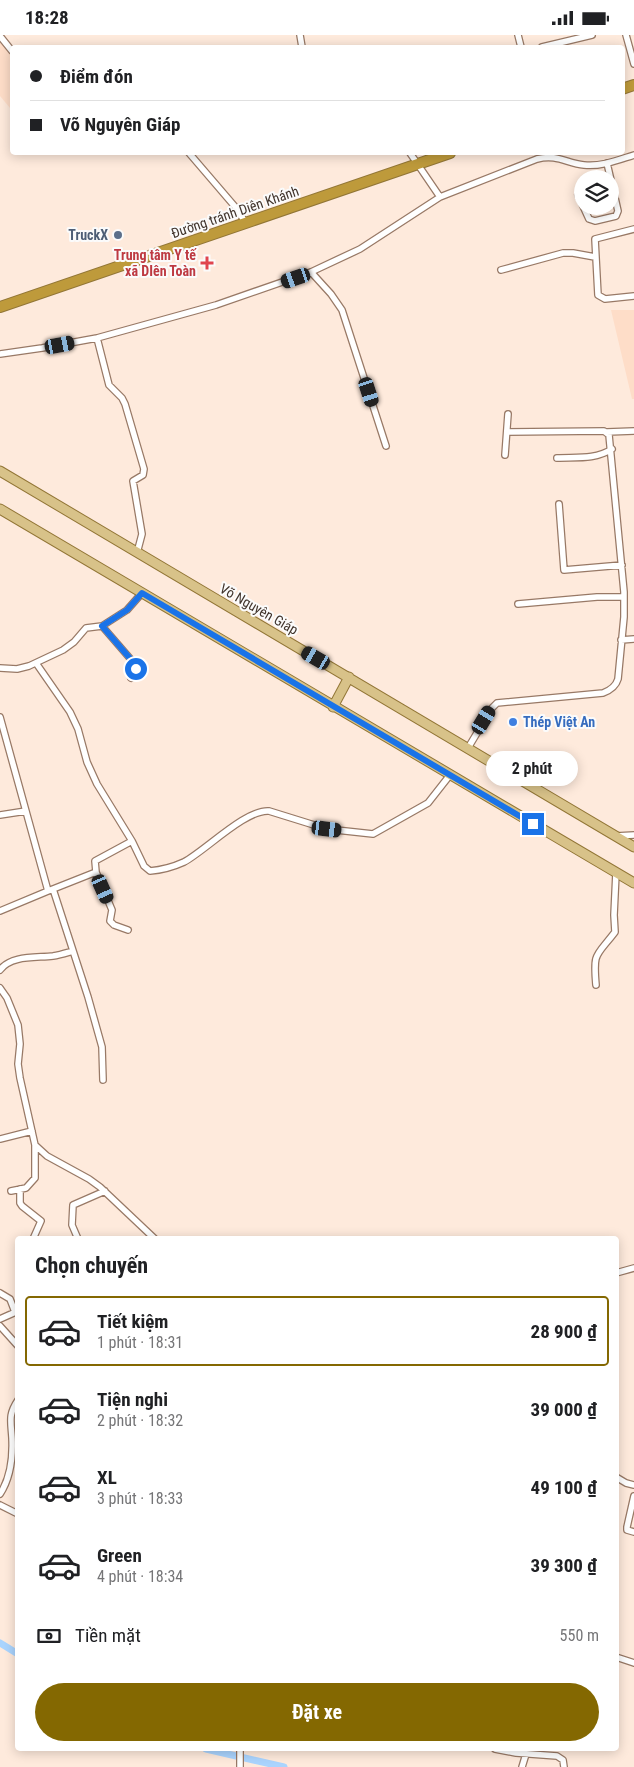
<!DOCTYPE html>
<html lang="vi">
<head>
<meta charset="utf-8">
<style>
  :root { --surface:#fff; --page:#f6f6f6; --text:#202124; --muted:#757577; --line:#e0e0e0; --accent:#846801 }
  body { margin:0; font-family:"Roboto Condensed",sans-serif; background:var(--page); color:var(--text); height:100vh; display:flex; flex-direction:column; font-size:19px; white-space:nowrap }
  * { box-sizing:border-box; margin:0 }
  p { font-size:16px; color:var(--muted) }
  .icon { flex:none; width:28px; height:28px; fill:none; stroke:currentColor; stroke-width:2; stroke-linecap:round; stroke-linejoin:round }
  .map { position:relative; flex:1; overflow:hidden }
  .drawer { position:absolute; left:15px; top:1201px; width:604px; height:515px; display:flex; flex-direction:column; background:var(--surface); border-radius:5px; box-shadow:0 2px 12px #0003 }
  .drawer>* { flex:none }
  .hud { position:absolute; left:10px; top:10px; width:615px; height:110px; border-radius:5px; box-shadow:0 2px 12px #0003; display:grid; align-content:center; height:110px; padding:0 20px; background:var(--surface) }
  .buttons { position:absolute; left:574px; top:135px; display:grid; gap:10px }
  .buttons a { display:grid; place-items:center; width:45px; height:45px; border-radius:50%; background:var(--surface); box-shadow:0 2px 12px #0003; font-size:25px }
  .end { position:absolute; width:22px; height:22px; margin:-11px; border:6px solid #1a73e8; background:#fff; box-shadow:0 0 0 2px #fff }
  .from { border-radius:50% }
  .bubble { position:absolute; height:35px; border-radius:18px; background:var(--surface); box-shadow:0 2px 12px #0003; font-size:16px; font-weight:700; line-height:35px; text-align:center }
  .car { position:absolute; width:15px; height:30px; margin:-15px -8px; border-radius:6px; box-shadow:0 0 4px 1px #0007; background:linear-gradient(#222 24%,#8ab4d8 0 40%,#222 0 76%,#8ab4d8 0 86%,#222 0) }
  .hud b { display:flex; align-items:center; gap:18px; height:48px; font-size:19px }
  .hud b+b { border-top:1px solid var(--line) }
  .hud i { width:12px; height:12px; background:var(--text) }
  ul { padding:0; list-style:none }
  li { display:flex; align-items:center; gap:15px; height:70px; margin:0 10px 8px; padding:0 10px; border:2px solid transparent; border-radius:5px }
  li div { flex:1 }
  li b { display:block; font-size:19px }
  li em { font-style:normal; font-weight:700 }
  li.selected { border-color:var(--accent) }
  li>.icon { width:45px; height:45px; stroke-width:1.5 }
  h2 { padding:0 20px; font-size:22px; line-height:60px }
  .pay { display:flex; align-items:center; gap:12px; height:55px; padding:0 20px; font-size:19px }
  .pay p { margin-inline-start:auto }
  .primary-button { display:flex; gap:10px; margin-top:auto; padding:10px 20px }
  .primary-button a { flex:1; height:58px; border-radius:30px; background:var(--accent); color:#fff; font-size:20px; font-weight:700; line-height:58px; text-align:center }
  .status { display:flex; justify-content:space-between; align-items:center; height:35px; padding:0 25px; background:var(--surface); direction:ltr }
  .status svg { height:14px; fill:currentColor }
  .map>svg:first-child { display:block }
  .built { fill:#feddc8 }
  .lines { fill:none; stroke-linecap:round; stroke-linejoin:round }
  .canal { stroke:#aad4fe; stroke-width:7 }
  .street-casing { stroke:#987966; stroke-width:8 }
  .primary-casing { stroke:#927636; stroke-width:11 }
  .highway-casing { stroke:#927636; stroke-width:12 }
  .street { stroke:#fff; stroke-width:5.5 }
  .primary { stroke:#d8c289; stroke-width:9 }
  .highway { stroke:#be9a3b; stroke-width:10 }
  .route { stroke:#1a73e8; stroke-width:6 }
  .service-dot { fill:#5c6f8a; stroke:#fbfbfb; stroke-width:2 }
  .health-dot { fill:#e0444e; stroke:#fbfbfb; stroke-width:2 }
  .shop-dot { fill:#3f7fe0; stroke:#fbfbfb; stroke-width:2 }
  .labels { text-anchor:middle; stroke-width:4; stroke-linejoin:round; paint-order:stroke }
  .street-label { font-size:14px; fill:#41342c; stroke:#fbfbfb }
  .service-label { font-size:14px; font-weight:bold; fill:#4e5e75; stroke:#fbfbfb; text-anchor:end }
  .health-label { font-size:14px; font-weight:bold; fill:#be3a42; stroke:#fbfbfb; text-anchor:end }
  .shop-label { font-size:14px; font-weight:bold; fill:#366cbe; stroke:#fbfbfb; text-anchor:start }
</style>
</head>
<body>
<div class="status"><b>18:28</b><svg viewBox="0 0 49 12"><path d="M0 12V9h3v3zM5 12V6h3v6zM10 12V3h3v9zM15 12V0h3v12zM26 1h20v11H26zM47 4h2v5h-2z"/></svg></div>
<div class="map">
<svg width="634" height="1732" viewBox="0 0 634 1732">
  <rect width="100%" height="100%" fill="#feeadc"/>
  <path class="built" d="M0,4L12,19V71L10,73L0,61Z
    M611,275H634V364H632Z"/>
  <g class="lines">
    <path class="canal" d="M0,1608L18,1619
      M206,1714L284,1732"/>
    <g class="street-casing">
      <path id="street" d="M300,0L302,12
        M518,0L521,12
        M626,0L634,29
        M0,1L12,16
        M542,12L592,0
        M189,118L237,174L245,187
        M410,118L440,162
        M578,160L589,184L595,186L616,181L618,176L607,128
        M634,194L595,204L598,260L605,264L634,261
        M501,235L563,218H573L595,222
        M311,237L331,259L342,275L386,411
        M97,303L109,350L122,363L125,369L144,434L143,440L133,446L142,499L137,518
        M0,319L42,313L97,303L216,270L311,237L360,214L440,162L537,124C557,119 566,128 584,130C601,132 618,125 634,120
        M607,397L634,396
        M505,420L508,379
        M557,423C576,422 595,425 612,414
        M559,469L564,535L622,530
        M518,569L597,562H624
        M102,591L134,628L136,634L131,643
        M621,605L634,604
        M36,628L70,677L78,694L87,727L97,749L132,806L95,826L96,837L48,856
        M0,633L17,634L29,631L63,615L74,607L86,593L102,591L127,575L142,558
        M0,682L48,856L0,876
        M468,713L492,673L497,668L603,658C611,655 616,651 618,644L624,582V557L609,400L604,396L507,397
        M0,780L26,776
        M616,801L634,800
        M132,806L144,831L150,836C162,835 173,832 184,827C205,816 246,774 269,776L327,794L373,799L428,768L450,740
        M96,837L112,875L110,886L114,890L128,895
        M53,854L88,962L102,1012L103,1045
        M0,935C11,920 36,923 53,921C60,920 66,918 73,916
        M596,950C593,916 596,922 615,897L614,880L616,838
        M0,953L7,963L18,990L20,1009L18,1029L20,1043L35,1110L47,1121L89,1144L100,1152L155,1204
        M0,1104L32,1096
        M20,1154V1168L22,1171L41,1186L33,1204
        M11,1156L26,1153L35,1143V1110
        M78,1204L72,1190L73,1170L105,1156
        M616,1238L634,1233
        M0,1258L10,1264L15,1277
        M0,1284L18,1276
        M0,1291L18,1311
        M616,1442L626,1448L634,1450
        M0,1459C11,1442 13,1423 12,1403C11,1386 8,1380 18,1365
        M634,1461L627,1492V1495L634,1497
        M0,1470L18,1479
        M616,1622L634,1628
        M495,1714L516,1718L557,1721L563,1725L564,1732
        M240,1732V1714
        M522,1732L526,1719"/>
    </g>
    <g class="primary-casing">
      <path id="primary" d="M0,436L634,812
        M0,474L634,848
        M333,672L349,642"/>
    </g>
    <g class="highway-casing">
      <path id="highway" d="M622,54L634,50
        M0,272L450,118"/>
    </g>
    <use href="#street" class="street"/>
    <use href="#primary" class="primary"/>
    <use href="#highway" class="highway"/>
  </g>
  <g class="lines">
    <path class="route" d="M136,634L134,628L102,591L127,575L142,558L533,789"/>
  </g>
  <circle class="service-dot" cx="118" cy="200" r="5"/>
  <path class="health-dot" d="M204.5 220.5h5v5h5v5h-5v5h-5v-5h-5v-5h5z"/>
  <circle class="shop-dot" cx="513" cy="687" r="5"/>
  <g class="labels">
    <g class="street-label">
      <text transform="translate(235 177) rotate(-19)" y="5">Đường tránh Diên Khánh</text>
      <text transform="translate(259 574) rotate(30)" y="5">Võ Nguyên Giáp</text>
    </g>
    <g class="service-label">
      <text x="108" y="205">TruckX</text>
    </g>
    <g class="health-label">
      <text x="196" y="225">Trung tâm Y tế<tspan x="196" dy="16">xã DIên Toàn</tspan></text>
    </g>
    <g class="shop-label">
      <text x="523" y="692">Thép Việt An</text>
    </g>
  </g>
</svg>
<div class="buttons">
<a><svg class="icon" aria-label="layers" viewBox="0 0 24 24"><path d="M12 4l9 5-9 5-9-5zM3 14l9 5 9-5"/></svg></a>
</div>
<i class="end from" style="left:136px;top:634px"></i>
<i class="end" style="left:533px;top:789px"></i>
<div class="bubble" style="left:486px;top:716px;width:92px">2 phút</div>
<i class="car" style="left:296px;top:243px;rotate:251deg"></i>
<i class="car" style="left:60px;top:310px;rotate:79deg"></i>
<i class="car" style="left:369px;top:357px;rotate:162deg"></i>
<i class="car" style="left:316px;top:623px;rotate:300deg"></i>
<i class="car" style="left:484px;top:685px;rotate:31deg"></i>
<i class="car" style="left:327px;top:794px;rotate:97deg"></i>
<i class="car" style="left:103px;top:854px;rotate:156deg"></i>
<div class="hud">
<b><i class="from"></i>Điểm đón</b>
<b><i></i>Võ Nguyên Giáp</b>
</div>
<section class="drawer">
<h2>Chọn chuyến</h2>
<ul>
<li class="selected"><svg class="icon" aria-label="car" viewBox="0 0 24 24"><path d="M5 17H2v-5l4-1 3-4h7l3 4 3 1v5h-3M9 17h6M6 11h13"/><circle cx="7" cy="17" r="2"/><circle cx="17" cy="17" r="2"/></svg><div><b>Tiết kiệm</b><p>1 phút · 18:31</p></div><em>28 900 ₫</em></li>
<li><svg class="icon" aria-label="car" viewBox="0 0 24 24"><path d="M5 17H2v-5l4-1 3-4h7l3 4 3 1v5h-3M9 17h6M6 11h13"/><circle cx="7" cy="17" r="2"/><circle cx="17" cy="17" r="2"/></svg><div><b>Tiện nghi</b><p>2 phút · 18:32</p></div><em>39 000 ₫</em></li>
<li><svg class="icon" aria-label="car" viewBox="0 0 24 24"><path d="M5 17H2v-5l4-1 3-4h7l3 4 3 1v5h-3M9 17h6M6 11h13"/><circle cx="7" cy="17" r="2"/><circle cx="17" cy="17" r="2"/></svg><div><b>XL</b><p>3 phút · 18:33</p></div><em>49 100 ₫</em></li>
<li><svg class="icon" aria-label="car" viewBox="0 0 24 24"><path d="M5 17H2v-5l4-1 3-4h7l3 4 3 1v5h-3M9 17h6M6 11h13"/><circle cx="7" cy="17" r="2"/><circle cx="17" cy="17" r="2"/></svg><div><b>Green</b><p>4 phút · 18:34</p></div><em>39 300 ₫</em></li>
</ul>
<div class="pay"><svg class="icon" aria-label="cash" viewBox="0 0 24 24"><path d="M3 7h18v10H3z"/><circle cx="12" cy="12" r="2"/></svg>Tiền mặt<p>550 m</p></div>
<div class="primary-button"><a>Đặt xe</a></div>
</section>
</div>
</body>
</html>
